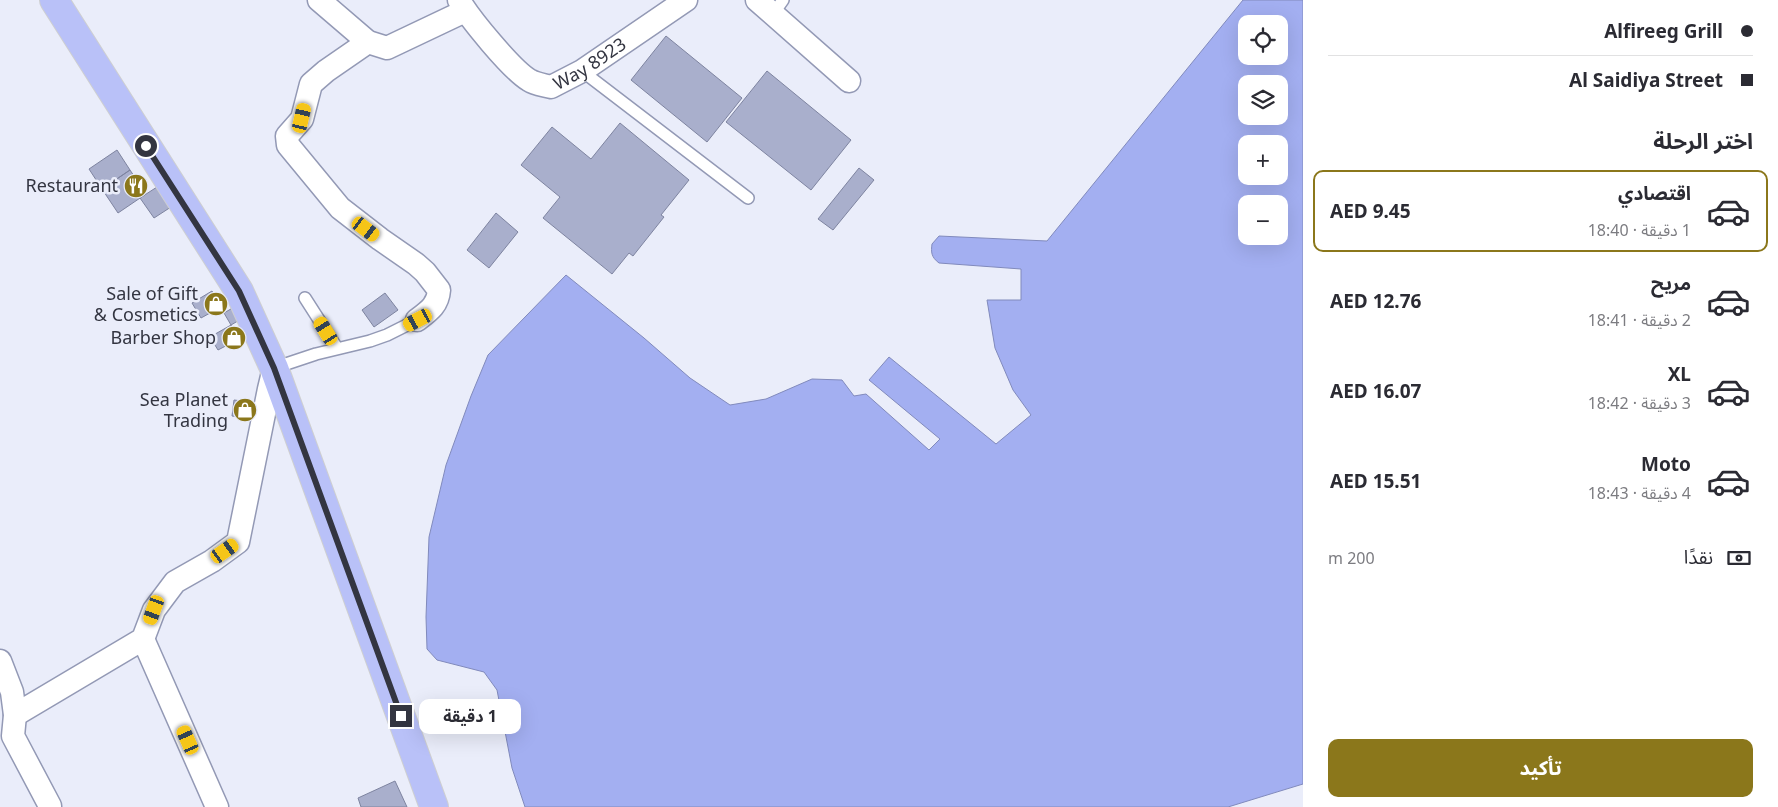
<!DOCTYPE html>
<html lang="ar">
<head>
<meta charset="utf-8">
<style>
  :root { --surface:#fff; --page:#f7f7f7; --text:#2b2b33; --muted:#7c7c81; --line:#e1e1e2; --accent:#8b771b }
  body { margin:0; font-family:"Noto Sans","Noto Sans Arabic",sans-serif; background:var(--page); color:var(--text); direction:rtl; height:100vh; display:flex; flex-direction:column; font-size:19px; white-space:nowrap }
  * { box-sizing:border-box; margin:0 }
  p { font-size:16px; color:var(--muted) }
  .icon { flex:none; width:28px; height:28px; fill:none; stroke:currentColor; stroke-width:2; stroke-linecap:round; stroke-linejoin:round }
  .map { position:relative; flex:1; overflow:hidden; direction:ltr }
  .panel { display:flex; flex-direction:column; background:var(--surface); width:475px }
  .panel>* { flex:none }
  .banner { display:grid; align-content:center; height:110px; padding:0 25px; background:var(--surface) }
  .buttons { position:absolute; left:1238px; top:15px; display:grid; gap:10px }
  .buttons a { display:grid; place-items:center; width:50px; height:50px; border-radius:10px; background:var(--surface); box-shadow:0 5px 20px #0002; font-size:25px }
  .end { position:absolute; width:22px; height:22px; margin:-11px; border:6px solid #333541; background:#fff; box-shadow:0 0 0 2px #fff }
  .from { border-radius:50% }
  .bubble { position:absolute; height:35px; border-radius:10px; background:var(--surface); box-shadow:0 5px 20px #0002; font-size:16px; font-weight:700; line-height:35px; text-align:center; direction:rtl }
  .car { position:absolute; width:15px; height:30px; margin:-15px -8px; border-radius:6px; box-shadow:0 0 4px 1px #0007; background:linear-gradient(#f5c518 24%,#345 0 40%,#f5c518 0 76%,#345 0 86%,#f5c518 0) }
  .banner b { display:flex; align-items:center; gap:18px; height:48px; font-size:19px }
  .banner b+b { border-top:1px solid var(--line) }
  .banner i { width:12px; height:12px; background:var(--text) }
  ul { padding:0; list-style:none }
  li { display:flex; align-items:center; gap:15px; height:82px; margin:0 10px 8px; padding:0 15px; border:2px solid transparent; border-radius:10px }
  li div { flex:1 }
  li b { display:block; font-size:19px }
  li em { font-style:normal; font-weight:700 }
  li.selected { border-color:var(--accent) }
  li>.icon { width:45px; height:45px; stroke-width:1.5 }
  h2 { padding:0 25px; font-size:22px; line-height:60px }
  .pay { display:flex; align-items:center; gap:12px; height:55px; padding:0 25px; font-size:19px }
  .pay p { margin-inline-start:auto }
  .button { display:flex; gap:10px; margin-top:auto; padding:10px 25px }
  .button a { flex:1; height:58px; border-radius:10px; background:var(--accent); color:#fff; font-size:20px; font-weight:700; line-height:58px; text-align:center }
  main { display:flex; flex:1; min-height:0 }
  .map>svg:first-child { display:block }
  .water { fill:#a3aff1; stroke:#818abc; fill-rule:evenodd }
  .building { fill:#a9afcc; stroke:#7e84a0 }
  .lines { fill:none; stroke-linecap:round; stroke-linejoin:round }
  .service-casing { stroke:#9399b5; stroke-width:14 }
  .minor-casing { stroke:#9399b5; stroke-width:25 }
  .primary-casing { stroke:#cecfd1; stroke-width:30 }
  .service { stroke:#fff; stroke-width:11 }
  .minor { stroke:#fff; stroke-width:22 }
  .primary { stroke:#b9c1f8; stroke-width:28 }
  .route { stroke:#333541; stroke-width:6 }
  .labels { text-anchor:middle; stroke-width:5; stroke-linejoin:round; paint-order:stroke }
  .street-label { font-size:18px; fill:#333541; stroke:#eaedfa }
  .poi-label { font-size:18px; fill:#333541; stroke:#eaedfa; text-anchor:end }
</style>
</head>
<body>
<main>
<section class="panel">
<div class="banner">
<b><i class="from"></i>Alfireeg Grill</b>
<b><i></i>Al Saidiya Street</b>
</div>
<h2>اختر الرحلة</h2>
<ul>
<li class="selected"><svg class="icon" aria-label="car" viewBox="0 0 24 24"><path d="M5 17H2v-5l4-1 3-4h7l3 4 3 1v5h-3M9 17h6M6 11h13"/><circle cx="7" cy="17" r="2"/><circle cx="17" cy="17" r="2"/></svg><div><b>اقتصادي</b><p>1 دقيقة · 18:40</p></div><em>AED 9.45</em></li>
<li><svg class="icon" aria-label="car" viewBox="0 0 24 24"><path d="M5 17H2v-5l4-1 3-4h7l3 4 3 1v5h-3M9 17h6M6 11h13"/><circle cx="7" cy="17" r="2"/><circle cx="17" cy="17" r="2"/></svg><div><b>مريح</b><p>2 دقيقة · 18:41</p></div><em>AED 12.76</em></li>
<li><svg class="icon" aria-label="car" viewBox="0 0 24 24"><path d="M5 17H2v-5l4-1 3-4h7l3 4 3 1v5h-3M9 17h6M6 11h13"/><circle cx="7" cy="17" r="2"/><circle cx="17" cy="17" r="2"/></svg><div><b>XL</b><p>3 دقيقة · 18:42</p></div><em>AED 16.07</em></li>
<li><svg class="icon" aria-label="car" viewBox="0 0 24 24"><path d="M5 17H2v-5l4-1 3-4h7l3 4 3 1v5h-3M9 17h6M6 11h13"/><circle cx="7" cy="17" r="2"/><circle cx="17" cy="17" r="2"/></svg><div><b>Moto</b><p>4 دقيقة · 18:43</p></div><em>AED 15.51</em></li>
</ul>
<div class="pay"><svg class="icon" aria-label="cash" viewBox="0 0 24 24"><path d="M3 7h18v10H3z"/><circle cx="12" cy="12" r="2"/></svg>نقدًا<p>200 m</p></div>
<div class="button"><a>تأكيد</a></div>
</section>
<div class="map">
<svg width="1303" height="807" viewBox="0 0 1303 807">
  <rect width="100%" height="100%" fill="#eaedfa"/>
  <path class="water" d="M1243,0H1303V784L1228,807H525L512,768L497,690L484,672L437,660L427,649L426,617L429,537L446,465L471,396L488,355L566,275L644,338L690,378L730,405L766,399L812,379L842,380L854,396L866,394L929,450L940,439L869,380L889,357L996,444L1031,415L1013,390L995,348L987,300H1021V269L939,263C931,257 931,252 932,244L939,236L1047,241ZM1246,24H1279V56H1246ZM1246,84H1279V116H1246ZM1246,144H1279V176H1246ZM1246,204H1279V236H1246Z"/>
  <path class="building" d="M666,36L742,98L707,142L631,80Z
    M767,71L851,140L811,190L726,122Z
    M620,123L689,180L661,215L664,217L633,256L629,253L612,274L543,218L560,197L521,165L552,127L591,159Z
    M117,150L130,170L102,189L89,169Z
    M859,168L874,180L833,230L818,219Z
    M130,170L146,194L118,213L102,189Z
    M157,187L171,207L154,218L140,198Z
    M496,213L518,232L489,268L467,250Z
    M212,291L221,307L201,318L192,303Z
    M385,293L398,310L374,327L362,310Z
    M241,303L248,315L231,325L224,313Z
    M231,325L239,339L218,350L210,337Z
    M234,400L259,403L257,419L232,416Z
    M395,781L407,807H361L358,798Z"/>
  <g class="lines">
    <g class="service-casing">
      <path id="service" d="M773,14L783,0
        M582,71L748,198
        M305,298L337,348
        M274,368L316,354L370,341L387,335L417,320"/>
    </g>
    <g class="minor-casing">
      <g id="minor">
        <path d="M319,0L368,42L387,48L465,11"/>
        <path id="s1" d="M459,0C469,18 512,70 529,80C535,84 544,85 551,87L582,71L686,0"/>
        <path d="M757,0L849,81"/>
        <path d="M368,42L326,71L311,84L302,119L287,136L288,145L340,208L380,239L416,264L425,272L439,290C438,305 429,311 417,320"/>
        <path d="M143,639L217,807"/>
        <path d="M0,661L12,692L15,715L13,736L50,806"/>
        <path d="M15,715L143,639L154,610L175,582L212,561L238,542L269,389L274,368"/>
      </g>
    </g>
    <g class="primary-casing">
      <path id="primary" d="M54,0L239,291L274,368L434,807"/>
    </g>
    <use href="#service" class="service"/>
    <use href="#minor" class="minor"/>
    <use href="#primary" class="primary"/>
  </g>
  <g class="lines">
    <path class="route" d="M146,146L239,291L274,368L401,716"/>
  </g>
  <defs>
    <g id="restaurant-disc" transform="scale(1.25)"><circle r="9.5" fill="#8b771b" stroke="#eaedfa"/><path d="M-5-6h1v4h1v-4h1v4h1v-4h1v5L-1.5 .5V6h-2V.5L-5-1ZM5-6V6H3V1.5H1.5Q1.5-4 5-6Z" fill="#fff"/></g>
    <g id="shop-disc" transform="scale(1.25)"><circle r="9.5" fill="#8b771b" stroke="#eaedfa"/><path d="M-5-2.5h2.3a2.7 3.5 0 0 1 5.4 0H5L5.5 6h-11ZM-1.5-2.5h3a1.5 2.3 0 0 0-3 0Z" fill="#fff"/></g>
  </defs>
  <g fill-rule="evenodd">
    <use href="#restaurant-disc" x="136" y="186"/>
    <use href="#shop-disc" x="216" y="304"/>
    <use href="#shop-disc" x="234" y="338"/>
    <use href="#shop-disc" x="245" y="410"/>
  </g>
  <g class="labels">
    <g class="street-label">
      <text dy="6" stroke="none"><textPath href="#s1" startOffset="175">Way 8923</textPath></text>
    </g>
    <g class="poi-label">
      <text x="118" y="192">Restaurant</text>
      <text x="198" y="300">Sale of Gift<tspan x="198" dy="21">&amp; Cosmetics</tspan></text>
      <text x="216" y="344">Barber Shop</text>
      <text x="228" y="406">Sea Planet<tspan x="228" dy="21">Trading</tspan></text>
    </g>
  </g>
</svg>
<div class="buttons">
<a><svg class="icon" aria-label="locate" viewBox="0 0 24 24"><circle cx="12" cy="12" r="6"/><path d="M12 2v4M12 18v4M2 12h4M18 12h4"/></svg></a>
<a><svg class="icon" aria-label="layers" viewBox="0 0 24 24"><path d="M12 4l9 5-9 5-9-5zM3 14l9 5 9-5"/></svg></a>
<a>+</a>
<a>−</a>
</div>
<i class="end from" style="left:146px;top:146px"></i>
<i class="end" style="left:401px;top:716px"></i>
<div class="bubble" style="left:419px;top:699px;width:102px">1 دقيقة</div>
<i class="car" style="left:302px;top:118px;rotate:13deg"></i>
<i class="car" style="left:366px;top:229px;rotate:127deg"></i>
<i class="car" style="left:418px;top:320px;rotate:242deg"></i>
<i class="car" style="left:326px;top:331px;rotate:328deg"></i>
<i class="car" style="left:225px;top:551px;rotate:55deg"></i>
<i class="car" style="left:154px;top:610px;rotate:200deg"></i>
<i class="car" style="left:188px;top:740px;rotate:336deg"></i>
</div>
</main>
</body>
</html>
